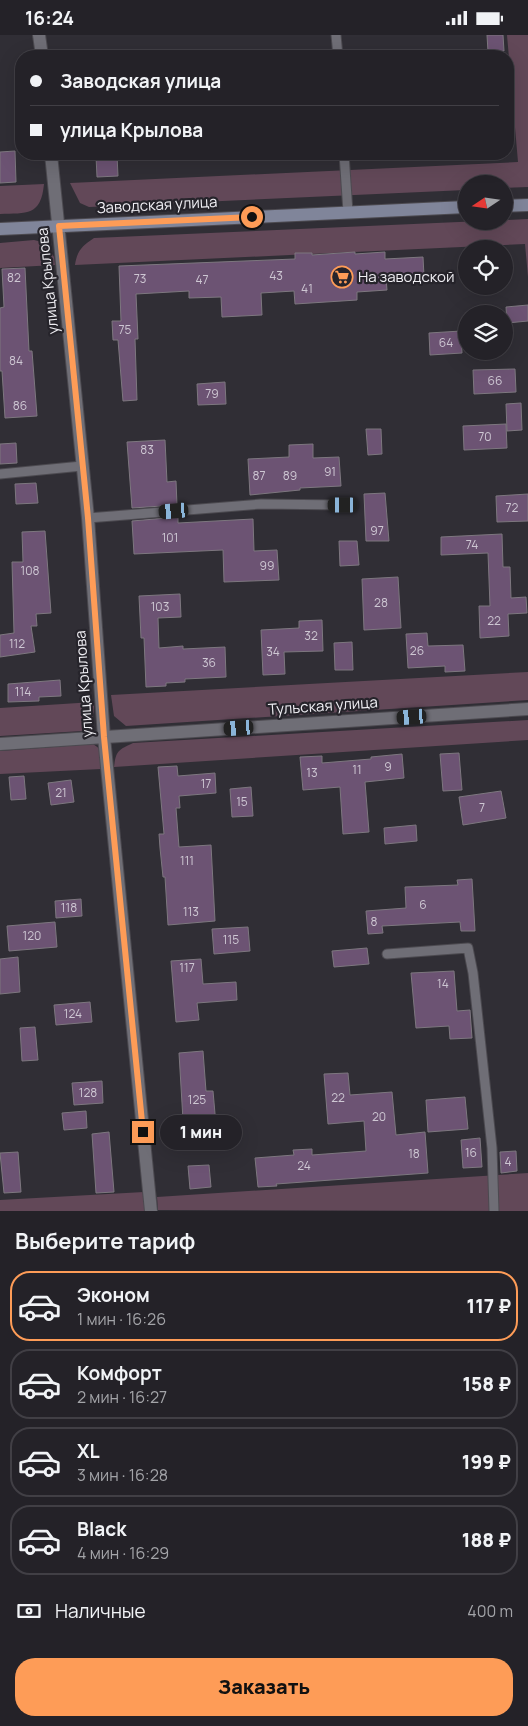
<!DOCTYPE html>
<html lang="ru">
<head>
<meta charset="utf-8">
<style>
  :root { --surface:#242228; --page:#2c2a30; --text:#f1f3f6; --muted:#a3a4a8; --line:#413f45; --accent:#fe9c57 }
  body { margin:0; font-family:Manrope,sans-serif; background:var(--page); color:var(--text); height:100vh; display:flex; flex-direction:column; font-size:19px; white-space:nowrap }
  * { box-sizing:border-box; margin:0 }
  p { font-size:16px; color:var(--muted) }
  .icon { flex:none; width:28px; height:28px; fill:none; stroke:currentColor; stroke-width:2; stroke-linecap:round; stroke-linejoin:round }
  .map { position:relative; height:1176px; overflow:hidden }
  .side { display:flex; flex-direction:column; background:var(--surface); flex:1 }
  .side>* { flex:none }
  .banner { position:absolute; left:15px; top:15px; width:499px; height:110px; border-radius:20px; box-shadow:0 5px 20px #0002,0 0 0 1px var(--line); display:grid; align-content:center; height:110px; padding:0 15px; background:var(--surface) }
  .needle { width:32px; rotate:257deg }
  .fabs { position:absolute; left:458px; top:140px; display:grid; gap:10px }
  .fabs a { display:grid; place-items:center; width:55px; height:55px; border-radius:50%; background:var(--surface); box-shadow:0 5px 20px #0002,0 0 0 1px var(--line); font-size:25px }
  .end { position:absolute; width:22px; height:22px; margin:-11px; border:6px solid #fe9c57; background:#111; box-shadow:0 0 0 2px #111 }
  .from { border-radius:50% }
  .bubble { position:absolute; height:35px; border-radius:18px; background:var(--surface); box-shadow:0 5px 20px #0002,0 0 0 1px var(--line); font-size:16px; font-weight:800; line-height:35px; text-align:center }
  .car { position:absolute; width:15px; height:30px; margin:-15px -8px; border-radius:6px; box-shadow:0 0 4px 1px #0007; background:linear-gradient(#222 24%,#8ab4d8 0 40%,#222 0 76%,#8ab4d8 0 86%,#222 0) }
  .banner b { display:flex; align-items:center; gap:18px; height:48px; font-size:19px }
  .banner b+b { border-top:1px solid var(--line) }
  .banner i { width:12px; height:12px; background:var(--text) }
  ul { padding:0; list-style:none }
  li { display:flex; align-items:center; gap:15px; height:70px; margin:0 10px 8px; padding:0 5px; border:2px solid var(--line); border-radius:20px }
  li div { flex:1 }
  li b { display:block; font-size:19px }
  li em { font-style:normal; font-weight:800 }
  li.active { border-color:var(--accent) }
  li>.icon { width:45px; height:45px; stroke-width:1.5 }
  h2 { padding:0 15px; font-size:22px; line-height:60px }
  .pay { display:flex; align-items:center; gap:12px; height:55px; padding:0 15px; font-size:19px }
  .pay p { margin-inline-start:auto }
  .cta { display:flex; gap:10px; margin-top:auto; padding:10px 15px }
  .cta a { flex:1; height:58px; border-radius:20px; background:var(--accent); color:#111; font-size:20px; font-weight:800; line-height:58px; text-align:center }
  .status { display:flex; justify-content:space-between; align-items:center; height:35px; padding:0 25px; background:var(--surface); direction:ltr }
  .status svg { height:14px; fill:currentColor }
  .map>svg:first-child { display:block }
  .green { fill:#624858 }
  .building { fill:#6c5373; stroke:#7d777f }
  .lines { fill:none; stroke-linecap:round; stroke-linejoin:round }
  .lane-casing { stroke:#4c4a50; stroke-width:11 }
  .street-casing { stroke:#4c4a50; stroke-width:14 }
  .secondary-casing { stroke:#4c4a50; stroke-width:14 }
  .lane { stroke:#6f6e76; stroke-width:9 }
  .street { stroke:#6f6e76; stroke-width:12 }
  .secondary { stroke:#80859a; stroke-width:12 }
  .route { stroke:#fe9c57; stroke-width:6 }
  .labels { text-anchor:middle; stroke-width:4.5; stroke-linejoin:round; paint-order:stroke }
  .number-label { font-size:12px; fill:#cec7d3 }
  .street-label { font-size:15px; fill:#efeef3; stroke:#26242b }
  .poi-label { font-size:15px; fill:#efeef3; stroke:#26242b; text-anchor:start }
</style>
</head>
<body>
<div class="status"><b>16:24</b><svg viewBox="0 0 49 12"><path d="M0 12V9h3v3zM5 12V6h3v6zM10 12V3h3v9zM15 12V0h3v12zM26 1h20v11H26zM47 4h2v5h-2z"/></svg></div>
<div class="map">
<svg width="528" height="1176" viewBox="0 0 528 1176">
  <rect width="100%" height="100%" fill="#302e35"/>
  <path class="green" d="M507,0H528V152L504,153V149H466V155L89,172L80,168L70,148L518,127Z
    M44,149C41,181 27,178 0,179V151Z
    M528,184V242L525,209L75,230C77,216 82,211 94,203Z
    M34,205L46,208L54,222L55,230L0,233V208Z
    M528,637V665L126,691L114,681L111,660Z
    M94,667C94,680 93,688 82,696L0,701V673Z
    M528,685V705L114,732C116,716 118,715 133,708Z
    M93,709L100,714L101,734L0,739V716Z
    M528,1138V1176L158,1175L157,1162Z
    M144,1157L146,1176H0V1165Z"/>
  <path class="building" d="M487,0H503L504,16L488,17Z
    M15,116L16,147L0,148V117Z
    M117,120L118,141L97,142L96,121Z
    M355,217V219L385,217V224L423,222L424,241L386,243L387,255L357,257V265L295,269L294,256L261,258L262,280L222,282L221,262L189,263V256L136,259L138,304H135L137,365L123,366L118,305H113L112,286H121L119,231L295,224V218H312V220Z
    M25,233L29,316H32L37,381L5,383L2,336H0V273L4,272L2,234Z
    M528,270V286L507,288L506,272Z
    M461,296L462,318L430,320L429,298Z
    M515,334L516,357L474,359L473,335Z
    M225,347L226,369L198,370L197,349Z
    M521,368L522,395L507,396L506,369Z
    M506,389L507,413L464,415L463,391Z
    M366,394H381L382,419L368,420Z
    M165,405L167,447L176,446L177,470L132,473L127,407Z
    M16,408L17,428L0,429V409Z
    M313,409V423L339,422L341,451L300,453V455L250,460L248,424L289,422V410Z
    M36,448L38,468L16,469L15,449Z
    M385,458L389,506H366L364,459Z
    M528,459V486L497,487L496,461Z
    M178,482V488L253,484L254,516L277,515L279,545L224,547L223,515L134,519L132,486Z
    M45,496L51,578L36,579L37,591H31L35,617L0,622V600L14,598L12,527H23L22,497Z
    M502,499L503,532H510L511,563L526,562L527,578L508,579L509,601L480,603L479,571H490L488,518L441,520V502Z
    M339,506H357L359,530L340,531Z
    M398,542L401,593L364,595L362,544Z
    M180,559L181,582L158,583L159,613L183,611V614L225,612L226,642L185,644V647L166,648V651L146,652L144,603H141L139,561Z
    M322,585L323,616L284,617L285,639L263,640L261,595L299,593V586Z
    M427,598L428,611L463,610L465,636L445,637V631L408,633L406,599Z
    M352,607L353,635H335L334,608Z
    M60,645L61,661L39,662V666L8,667V649Z
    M459,718L462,755L443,756L440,719Z
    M402,719L404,743L365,747L369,797L343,799L340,752L303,755L300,722L322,721V728L371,724V722Z
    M177,731L178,741L215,738L216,758L179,761L180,773H176L179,812L211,810L215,886L168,890L165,842H163L160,813L159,799H164L158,732Z
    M24,741L26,764L11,765L9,742Z
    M71,745L74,767L51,770L48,748Z
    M251,752L253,781L232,782L230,754Z
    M501,756L506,783L463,790L459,762Z
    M416,790L417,806L385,809L384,793Z
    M472,844L475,896H461L460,887L382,891L383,898L368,899L366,876L406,873L405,852L458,850L457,845Z
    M81,864L82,881L56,883L55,866Z
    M55,887L57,912L9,916L7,891Z
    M248,892L250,916L214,919L212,894Z
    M367,913L369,929L334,932L332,916Z
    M18,922L20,957L0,959V924Z
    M201,924L203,949L236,947L237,965L197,968L199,985L176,987L171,926Z
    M454,936L457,976L470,975L472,1003L450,1004L449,991L416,993L411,938Z
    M90,967L92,987L56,990L54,970Z
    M35,992L38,1025L22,1026L20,993Z
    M203,1016L206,1056H213L216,1090H209L210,1100L184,1102L179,1018Z
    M348,1038L350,1060L392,1057L396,1100L425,1097L428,1138L276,1149L277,1151L258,1152L255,1123L294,1120L293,1115L312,1114V1120L366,1116L364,1086L328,1089L324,1039Z
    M102,1046L103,1068L74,1070L72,1048Z
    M465,1062L468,1094L428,1097L426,1065Z
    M86,1076L87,1093L64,1095L62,1078Z
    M109,1097L114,1157L96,1158L92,1099Z
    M480,1103L482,1132L463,1133L461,1105Z
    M516,1116L517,1136L501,1138L500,1117Z
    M18,1117L21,1157L4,1158L0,1118Z
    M209,1130L211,1152L190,1154L188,1131Z"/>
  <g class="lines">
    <g class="lane-casing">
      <path id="lane" d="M336,0L338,21
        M344,119L348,177
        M0,439L82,431
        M88,483L261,469L343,470
        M387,919L468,913L473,938L492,1113L494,1176"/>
    </g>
    <g class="street-casing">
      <path id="street" d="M39,0L42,21
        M51,119L88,483L104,702L151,1176
        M0,709L528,674"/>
    </g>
    <g class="secondary-casing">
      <path id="secondary" d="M504,171L528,170
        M0,194L466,172"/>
    </g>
    <use href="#lane" class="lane"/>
    <use href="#street" class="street"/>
    <use href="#secondary" class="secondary"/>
  </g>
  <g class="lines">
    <path class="route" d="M143,1097L104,702L88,483L59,191L252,182"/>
  </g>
  <defs>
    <g id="supermarket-ring" transform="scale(1.125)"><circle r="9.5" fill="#26242b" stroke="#fe9c57" stroke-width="1.5"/><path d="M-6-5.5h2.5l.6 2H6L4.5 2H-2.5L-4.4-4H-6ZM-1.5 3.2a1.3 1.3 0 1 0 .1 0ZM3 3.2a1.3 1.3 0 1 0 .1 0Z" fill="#fe9c57"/></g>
  </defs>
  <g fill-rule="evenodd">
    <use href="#supermarket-ring" x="342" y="242"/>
  </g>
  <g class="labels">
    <g class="number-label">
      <text x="276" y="245">43</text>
      <text x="14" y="247">82</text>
      <text x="140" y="248">73</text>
      <text x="202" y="249">47</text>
      <text x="307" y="258">41</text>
      <text x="125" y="299">75</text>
      <text x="446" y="312">64</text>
      <text x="16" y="330">84</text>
      <text x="495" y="350">66</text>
      <text x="212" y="363">79</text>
      <text x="20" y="375">86</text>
      <text x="485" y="406">70</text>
      <text x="147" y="419">83</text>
      <text x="330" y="441">91</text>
      <text x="259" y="445">87</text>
      <text x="290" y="445">89</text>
      <text x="512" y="477">72</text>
      <text x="377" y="500">97</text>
      <text x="170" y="507">101</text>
      <text x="472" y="514">74</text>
      <text x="267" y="535">99</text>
      <text x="30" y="540">108</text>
      <text x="381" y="572">28</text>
      <text x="160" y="576">103</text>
      <text x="494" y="590">22</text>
      <text x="311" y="605">32</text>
      <text x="17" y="613">112</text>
      <text x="417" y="620">26</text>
      <text x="273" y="621">34</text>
      <text x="209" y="632">36</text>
      <text x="23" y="661">114</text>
      <text x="388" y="736">9</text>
      <text x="357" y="739">11</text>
      <text x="312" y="742">13</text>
      <text x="206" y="753">17</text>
      <text x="61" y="762">21</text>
      <text x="242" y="771">15</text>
      <text x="482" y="777">7</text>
      <text x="187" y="830">111</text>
      <text x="423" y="874">6</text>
      <text x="69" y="877">118</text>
      <text x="191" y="881">113</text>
      <text x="374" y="891">8</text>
      <text x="32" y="905">120</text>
      <text x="231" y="909">115</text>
      <text x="187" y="937">117</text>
      <text x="443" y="953">14</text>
      <text x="73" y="983">124</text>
      <text x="88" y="1062">128</text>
      <text x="338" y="1067">22</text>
      <text x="197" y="1069">125</text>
      <text x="379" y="1086">20</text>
      <text x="471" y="1122">16</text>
      <text x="414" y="1123">18</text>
      <text x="508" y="1131">4</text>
      <text x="304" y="1135">24</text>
    </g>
    <g class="street-label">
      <text transform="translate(157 170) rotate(-3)" y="5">Заводская улица</text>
      <text transform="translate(48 246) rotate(-96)" y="5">улица Крылова</text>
      <text transform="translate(84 649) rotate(-94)" y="5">улица Крылова</text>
      <text transform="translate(323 671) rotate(-4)" y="5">Тульская улица</text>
    </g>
    <g class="poi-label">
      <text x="358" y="247">На заводской</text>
    </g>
  </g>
</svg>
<div class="fabs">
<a><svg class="needle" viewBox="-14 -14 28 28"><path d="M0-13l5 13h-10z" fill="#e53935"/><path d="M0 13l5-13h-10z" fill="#a3a4a8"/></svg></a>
<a><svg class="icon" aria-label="locate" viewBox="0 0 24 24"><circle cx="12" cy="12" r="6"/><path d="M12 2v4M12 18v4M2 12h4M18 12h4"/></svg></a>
<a><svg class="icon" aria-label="layers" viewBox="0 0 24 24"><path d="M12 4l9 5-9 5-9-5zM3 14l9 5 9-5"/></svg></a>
</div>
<i class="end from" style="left:252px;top:182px"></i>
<i class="end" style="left:143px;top:1097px"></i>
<div class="bubble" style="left:160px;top:1080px;width:82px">1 мин</div>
<i class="car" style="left:343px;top:470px;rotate:270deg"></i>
<i class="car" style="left:174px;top:476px;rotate:265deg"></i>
<i class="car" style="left:412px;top:682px;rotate:266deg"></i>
<i class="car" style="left:239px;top:693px;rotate:266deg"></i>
<div class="banner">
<b><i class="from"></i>Заводская улица</b>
<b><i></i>улица Крылова</b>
</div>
</div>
<section class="side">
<h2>Выберите тариф</h2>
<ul>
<li class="active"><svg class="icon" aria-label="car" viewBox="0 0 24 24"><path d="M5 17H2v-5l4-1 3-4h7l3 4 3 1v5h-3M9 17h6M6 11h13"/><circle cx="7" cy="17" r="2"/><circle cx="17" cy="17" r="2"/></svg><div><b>Эконом</b><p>1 мин · 16:26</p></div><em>117 ₽</em></li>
<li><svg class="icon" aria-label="car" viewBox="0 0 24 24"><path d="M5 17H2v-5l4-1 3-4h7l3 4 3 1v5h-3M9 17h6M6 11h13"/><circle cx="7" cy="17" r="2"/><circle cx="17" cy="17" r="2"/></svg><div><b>Комфорт</b><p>2 мин · 16:27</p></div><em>158 ₽</em></li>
<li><svg class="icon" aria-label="car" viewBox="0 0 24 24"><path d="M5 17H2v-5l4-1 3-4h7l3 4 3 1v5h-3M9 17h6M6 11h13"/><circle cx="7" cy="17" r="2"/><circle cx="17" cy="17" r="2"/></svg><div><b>XL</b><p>3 мин · 16:28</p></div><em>199 ₽</em></li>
<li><svg class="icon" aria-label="car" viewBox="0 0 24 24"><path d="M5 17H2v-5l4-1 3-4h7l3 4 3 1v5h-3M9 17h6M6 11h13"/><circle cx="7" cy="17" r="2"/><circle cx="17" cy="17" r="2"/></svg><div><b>Black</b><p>4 мин · 16:29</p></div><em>188 ₽</em></li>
</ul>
<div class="pay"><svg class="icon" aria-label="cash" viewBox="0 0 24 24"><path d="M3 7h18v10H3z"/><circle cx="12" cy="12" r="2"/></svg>Наличные<p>400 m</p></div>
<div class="cta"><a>Заказать</a></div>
</section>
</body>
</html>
